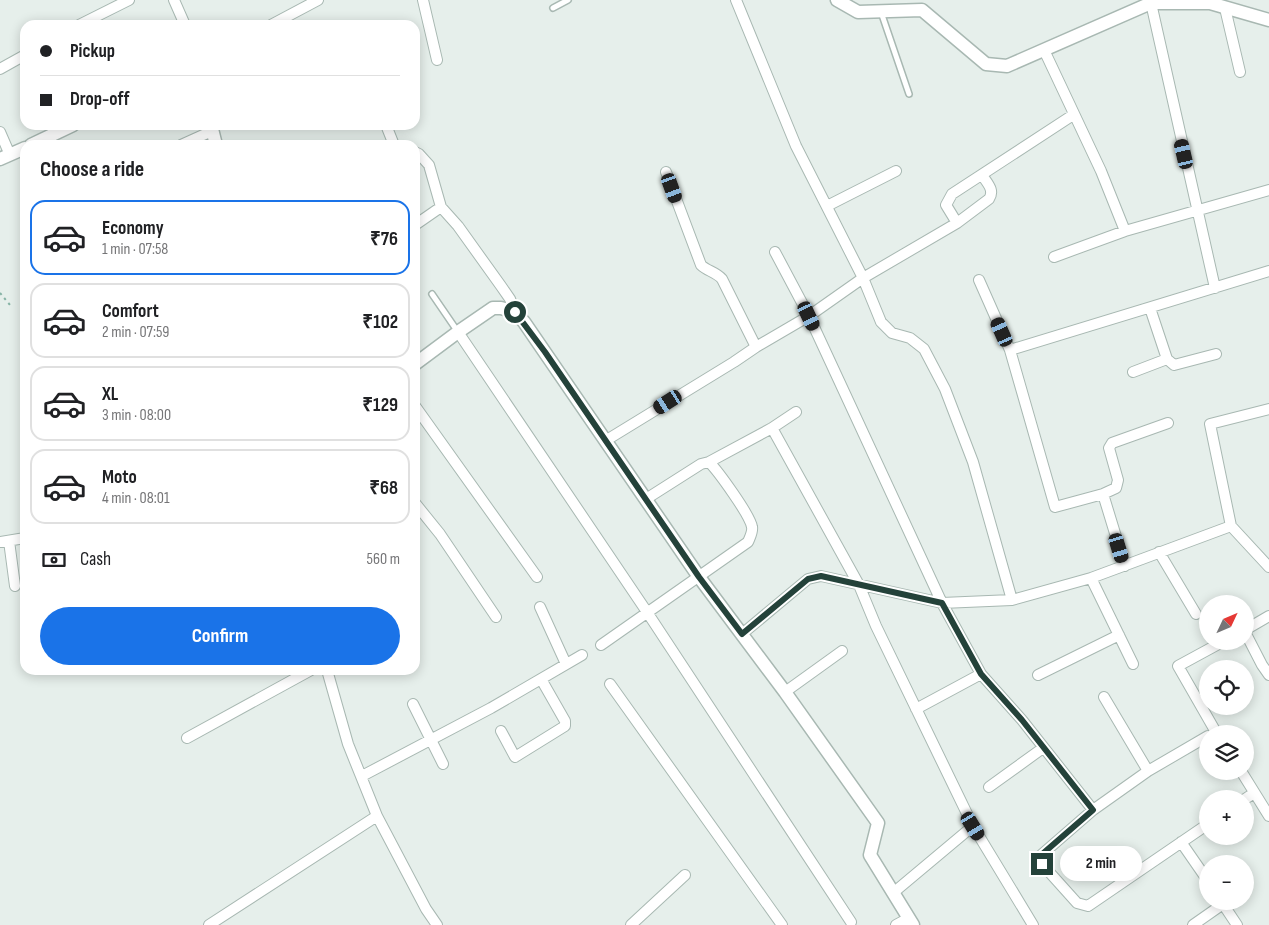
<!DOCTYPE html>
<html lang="en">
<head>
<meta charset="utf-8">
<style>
  :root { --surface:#fff; --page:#f2f2f2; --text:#202124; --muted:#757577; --line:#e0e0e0; --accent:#1a73e8 }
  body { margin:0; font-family:"Sofia Sans Condensed",sans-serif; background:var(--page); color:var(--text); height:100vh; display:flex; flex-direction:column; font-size:19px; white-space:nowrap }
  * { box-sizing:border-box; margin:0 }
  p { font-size:16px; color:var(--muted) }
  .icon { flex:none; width:28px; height:28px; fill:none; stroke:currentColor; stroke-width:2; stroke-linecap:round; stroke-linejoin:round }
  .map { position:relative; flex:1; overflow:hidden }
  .panel { position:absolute; left:20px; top:140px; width:400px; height:535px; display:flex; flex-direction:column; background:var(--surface); border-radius:15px; box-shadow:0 2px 12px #0003 }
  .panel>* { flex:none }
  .hud { position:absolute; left:20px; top:20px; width:400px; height:110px; border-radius:15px; box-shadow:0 2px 12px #0003; display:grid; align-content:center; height:110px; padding:0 20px; background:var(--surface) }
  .needle { width:32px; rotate:46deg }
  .controls { position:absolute; left:1199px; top:595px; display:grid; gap:10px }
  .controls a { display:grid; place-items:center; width:55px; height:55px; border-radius:50%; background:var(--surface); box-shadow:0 2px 12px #0003; font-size:25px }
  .end { position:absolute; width:22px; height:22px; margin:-11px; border:6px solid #24423a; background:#fff; box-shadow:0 0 0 2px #fff }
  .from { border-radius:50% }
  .bubble { position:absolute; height:35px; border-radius:18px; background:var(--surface); box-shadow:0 2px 12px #0003; font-size:16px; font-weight:700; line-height:35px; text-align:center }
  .car { position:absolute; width:15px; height:30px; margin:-15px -8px; border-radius:6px; box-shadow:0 0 4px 1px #0007; background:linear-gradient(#222 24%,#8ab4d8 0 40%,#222 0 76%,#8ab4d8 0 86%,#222 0) }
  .hud b { display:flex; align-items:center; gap:18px; height:48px; font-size:19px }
  .hud b+b { border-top:1px solid var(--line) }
  .hud i { width:12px; height:12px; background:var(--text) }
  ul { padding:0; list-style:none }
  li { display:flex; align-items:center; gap:15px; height:75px; margin:0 10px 8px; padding:0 10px; border:2px solid var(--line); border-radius:15px }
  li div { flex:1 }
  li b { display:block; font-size:19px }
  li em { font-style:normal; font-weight:700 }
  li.on { border-color:var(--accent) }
  li>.icon { width:45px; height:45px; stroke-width:1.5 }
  h2 { padding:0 20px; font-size:22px; line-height:60px }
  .pay { display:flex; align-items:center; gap:12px; height:55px; padding:0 20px; font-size:19px }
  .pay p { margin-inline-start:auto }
  .action { display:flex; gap:10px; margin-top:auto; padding:10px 20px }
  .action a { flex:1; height:58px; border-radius:30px; background:var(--accent); color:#fff; font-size:20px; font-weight:700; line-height:58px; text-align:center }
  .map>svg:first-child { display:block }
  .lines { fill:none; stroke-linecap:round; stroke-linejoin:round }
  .service-casing { stroke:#a8b8b2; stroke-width:8 }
  .minor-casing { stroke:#a8b8b2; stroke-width:12 }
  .tertiary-casing { stroke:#a8b8b2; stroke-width:15 }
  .path { stroke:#86b3a5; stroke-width:2; stroke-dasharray:2.5 4; stroke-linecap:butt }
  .service { stroke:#fff; stroke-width:5 }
  .minor { stroke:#fff; stroke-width:10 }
  .tertiary { stroke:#fff; stroke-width:12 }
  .route { stroke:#24423a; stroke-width:6 }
</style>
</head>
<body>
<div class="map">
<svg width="1269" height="925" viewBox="0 0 1269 925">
  <rect width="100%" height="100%" fill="#e6efeb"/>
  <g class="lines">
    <g class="service-casing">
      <path id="service" d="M553,8L568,0
        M881,12L909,94
        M432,294L458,332"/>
    </g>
    <g class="minor-casing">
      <path id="minor" d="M174,0L185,25
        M423,0L437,60
        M736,0L796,146L863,278L881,322L892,333L910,338L924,349L945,389L973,462L1012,600
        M1151,3L1215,288
        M1225,8L1240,72
        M79,25L129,0
        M271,25L318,0
        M1044,50L1101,171L1125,231L1269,190
        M0,69L25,55
        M386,125L394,145
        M0,132L10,155
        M181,145L212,131
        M415,152L419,154L429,165L441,207L458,226L501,286L510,299L515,312
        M666,172L701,265C707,271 716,272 722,279L756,347
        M827,206L896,171
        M957,223L989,199C995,190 987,183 982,175
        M415,225L441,207
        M775,252L809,316L942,603L981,674L1022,720L1093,810L1148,771L1208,736
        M1054,257L1125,231
        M979,280L1010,350L1055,507L1103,494L1116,488L1118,480L1109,448L1112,443L1168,423
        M1150,308L1167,359L1174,365L1216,354
        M458,332L647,612L851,922
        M1010,350L1269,271
        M1133,372L1167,359
        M415,406L537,577
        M1269,409L1210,424L1231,526L1269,567
        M772,428L859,585L876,626L973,826L1033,925
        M605,441L734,362L756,347L809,316L863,278L957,223L946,205L952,194L1073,115
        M709,462L772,428L796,412
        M1103,494L1125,566
        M415,503L440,534L496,617
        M9,541L15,586
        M0,542L25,538
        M1159,552L1196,614
        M1091,578L1133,664
        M540,607L566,664
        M1245,630L1269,616
        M1245,632L1262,665L1269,675
        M742,634L808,579L821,576L942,603L1012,600L1091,578L1231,526
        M601,645L748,542C750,537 753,532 752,527C750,515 718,471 709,462L701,464L646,499
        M327,670L348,744L377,816L426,909L437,925
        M1038,675L1119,635
        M610,684L782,925
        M785,692L842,651
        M1104,697L1148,771
        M413,704L443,764
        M916,709L981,674
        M501,731L515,757L565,726V721L541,679
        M1217,734L1178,666L1224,641
        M187,738L311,670
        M1241,771L1269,816
        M362,776L491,708L582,655
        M989,787L1043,748
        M1245,799L1254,793
        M1093,810L1040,856L1042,864L1077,903L1088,906L1208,824
        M1181,842L1208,881
        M893,893L973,826
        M1221,901L1237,925
        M209,925L377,816
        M631,925L685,875
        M896,925L909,918
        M1193,925L1223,904"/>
    </g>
    <g class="tertiary-casing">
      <path id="tertiary" d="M837,0L858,12L922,10L986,64L1007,66L1151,3H1210L1269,20
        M211,125L216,145
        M31,145L73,125
        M0,159L25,148
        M415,364L458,332L493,308H501L515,312L524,322L699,577L785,692L878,823L870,855L913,925"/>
    </g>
    <path class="path" d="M0,293L10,305"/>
    <use href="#service" class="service"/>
    <use href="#minor" class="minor"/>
    <use href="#tertiary" class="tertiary"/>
  </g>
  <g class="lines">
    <path class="route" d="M515,312L545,352L699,577L742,634L808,579L821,576L942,603L981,674L1022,720L1093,810L1040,856L1042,864"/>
  </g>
</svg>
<div class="controls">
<a><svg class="needle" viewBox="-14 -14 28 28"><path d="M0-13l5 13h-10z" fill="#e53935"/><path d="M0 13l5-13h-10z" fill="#757577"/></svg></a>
<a><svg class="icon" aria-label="locate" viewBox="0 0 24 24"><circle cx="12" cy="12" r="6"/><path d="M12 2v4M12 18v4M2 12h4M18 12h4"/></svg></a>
<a><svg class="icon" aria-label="layers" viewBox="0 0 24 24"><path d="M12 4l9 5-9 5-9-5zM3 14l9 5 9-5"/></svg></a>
<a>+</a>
<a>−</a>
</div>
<i class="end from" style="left:515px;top:312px"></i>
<i class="end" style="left:1042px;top:864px"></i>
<div class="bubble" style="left:1060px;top:846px;width:82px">2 min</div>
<i class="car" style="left:1184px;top:154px;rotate:347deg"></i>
<i class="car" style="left:672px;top:188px;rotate:160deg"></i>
<i class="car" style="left:809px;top:316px;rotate:155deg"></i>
<i class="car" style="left:1002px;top:332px;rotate:336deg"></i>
<i class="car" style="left:668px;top:402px;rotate:238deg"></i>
<i class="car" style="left:1119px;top:548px;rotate:163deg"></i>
<i class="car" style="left:973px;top:826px;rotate:149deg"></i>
<div class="hud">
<b><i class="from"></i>Pickup</b>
<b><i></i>Drop-off</b>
</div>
<section class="panel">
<h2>Choose a ride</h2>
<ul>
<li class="on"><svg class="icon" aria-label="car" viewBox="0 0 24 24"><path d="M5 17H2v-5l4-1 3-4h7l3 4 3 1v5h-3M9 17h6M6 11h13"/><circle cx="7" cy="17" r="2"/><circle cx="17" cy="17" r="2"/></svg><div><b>Economy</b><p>1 min · 07:58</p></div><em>₹76</em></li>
<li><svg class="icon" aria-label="car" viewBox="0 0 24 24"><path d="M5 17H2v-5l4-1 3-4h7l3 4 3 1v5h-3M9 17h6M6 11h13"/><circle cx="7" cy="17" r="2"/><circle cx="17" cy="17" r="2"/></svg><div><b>Comfort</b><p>2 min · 07:59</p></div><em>₹102</em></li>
<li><svg class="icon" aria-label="car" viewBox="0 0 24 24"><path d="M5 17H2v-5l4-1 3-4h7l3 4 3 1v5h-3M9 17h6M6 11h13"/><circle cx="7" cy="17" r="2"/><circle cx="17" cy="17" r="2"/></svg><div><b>XL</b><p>3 min · 08:00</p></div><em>₹129</em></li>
<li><svg class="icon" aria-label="car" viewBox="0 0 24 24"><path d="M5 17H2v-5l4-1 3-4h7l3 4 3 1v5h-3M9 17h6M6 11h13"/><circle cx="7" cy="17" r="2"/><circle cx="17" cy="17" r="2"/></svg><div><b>Moto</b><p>4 min · 08:01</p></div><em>₹68</em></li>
</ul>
<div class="pay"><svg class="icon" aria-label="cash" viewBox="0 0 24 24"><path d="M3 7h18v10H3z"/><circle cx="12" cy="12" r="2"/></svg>Cash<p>560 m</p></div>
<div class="action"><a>Confirm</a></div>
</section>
</div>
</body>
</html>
